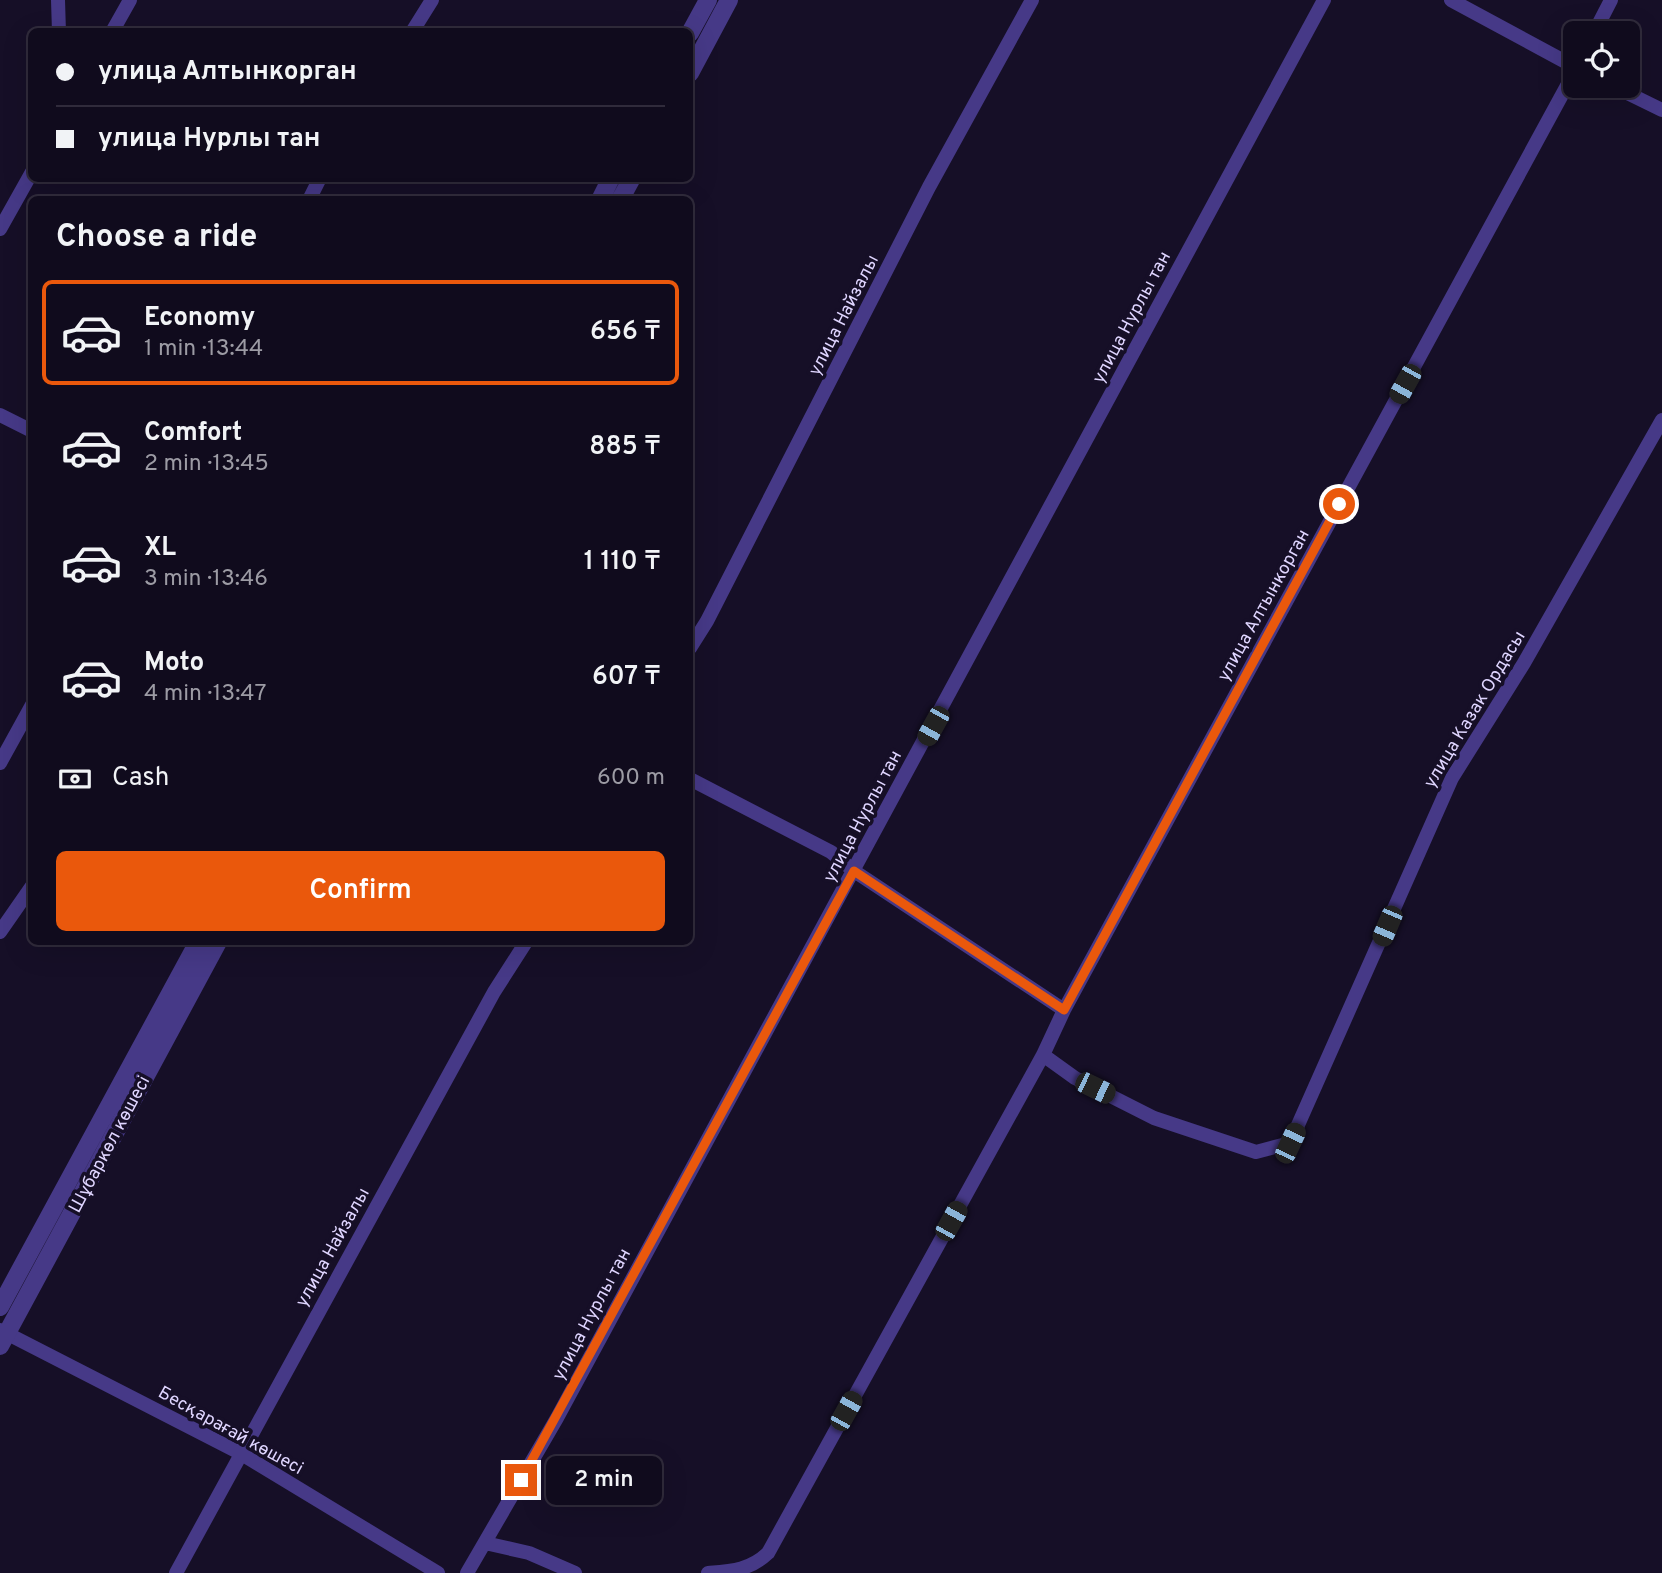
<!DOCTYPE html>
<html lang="en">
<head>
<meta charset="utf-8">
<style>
  :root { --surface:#100b1d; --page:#1e192a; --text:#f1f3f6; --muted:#9c9ba4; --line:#302b3b; --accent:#ea580c }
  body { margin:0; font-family:Overpass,sans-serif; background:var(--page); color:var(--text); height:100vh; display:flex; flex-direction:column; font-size:26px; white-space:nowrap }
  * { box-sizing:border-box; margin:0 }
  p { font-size:23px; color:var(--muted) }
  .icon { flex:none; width:38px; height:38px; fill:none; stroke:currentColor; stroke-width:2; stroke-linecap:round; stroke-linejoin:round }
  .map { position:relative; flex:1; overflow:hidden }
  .drawer { position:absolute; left:28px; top:196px; width:665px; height:749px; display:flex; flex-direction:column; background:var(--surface); border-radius:10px; box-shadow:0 7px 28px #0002,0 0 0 2px var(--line) }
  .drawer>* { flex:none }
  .top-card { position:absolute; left:28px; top:28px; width:665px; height:154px; border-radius:10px; box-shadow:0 7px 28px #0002,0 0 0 2px var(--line); display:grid; align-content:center; height:154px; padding:0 28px; background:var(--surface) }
  .controls { position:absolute; left:1563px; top:21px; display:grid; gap:14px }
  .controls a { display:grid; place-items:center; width:77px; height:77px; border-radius:10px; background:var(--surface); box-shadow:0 7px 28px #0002,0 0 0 2px var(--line); font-size:35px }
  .end { position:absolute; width:32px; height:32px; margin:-16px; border:9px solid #ea580c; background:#fff; box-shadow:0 0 0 4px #fff }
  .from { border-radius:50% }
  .bubble { position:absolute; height:49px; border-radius:10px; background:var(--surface); box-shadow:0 7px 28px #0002,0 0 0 2px var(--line); font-size:23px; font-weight:600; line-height:49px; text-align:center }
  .car { position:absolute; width:21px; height:42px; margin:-21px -10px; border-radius:9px; box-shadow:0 0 5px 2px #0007; background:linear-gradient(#222 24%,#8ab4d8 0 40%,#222 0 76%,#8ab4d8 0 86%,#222 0) }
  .top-card b { display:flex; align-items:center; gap:24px; height:66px; font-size:26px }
  .top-card b+b { border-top:2px solid var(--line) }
  .top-card i { width:18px; height:18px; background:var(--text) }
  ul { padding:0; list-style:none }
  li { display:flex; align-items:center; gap:21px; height:105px; margin:0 14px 10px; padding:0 14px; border:4px solid transparent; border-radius:10px }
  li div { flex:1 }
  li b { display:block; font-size:26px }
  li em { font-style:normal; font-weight:600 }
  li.selected { border-color:var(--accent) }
  li>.icon { width:63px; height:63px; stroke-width:1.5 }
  h2 { padding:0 28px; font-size:32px; line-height:84px }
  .pay { display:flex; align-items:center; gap:18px; height:77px; padding:0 28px; font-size:26px }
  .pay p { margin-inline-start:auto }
  .cta { display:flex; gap:14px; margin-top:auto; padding:14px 28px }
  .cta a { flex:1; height:80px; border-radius:10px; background:var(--accent); color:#fff; font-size:28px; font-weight:600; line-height:80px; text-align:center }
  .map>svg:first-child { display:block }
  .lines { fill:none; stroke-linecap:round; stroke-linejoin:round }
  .minor { stroke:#463987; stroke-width:14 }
  .tertiary { stroke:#463987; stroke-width:18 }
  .route { stroke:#ea580c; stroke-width:9 }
  .labels { text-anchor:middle; stroke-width:7; stroke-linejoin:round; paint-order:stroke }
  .street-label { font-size:18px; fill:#dfd5ff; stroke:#160f27 }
</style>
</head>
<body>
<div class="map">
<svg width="1662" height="1573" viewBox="0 0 1662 1573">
  <rect width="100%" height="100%" fill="#160f27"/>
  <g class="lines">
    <path class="minor" d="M58,0L59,32
      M1451,0L1575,67
      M112,32L130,0
      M412,32L432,0
      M1594,33L1611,0
      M1613,86L1662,110
      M309,200L320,178
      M0,229L32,172
      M0,415L32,431
      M690,648L707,621L929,187L1032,0
      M0,763L32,705
      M690,779L831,852L854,871L1064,1010
      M0,932L32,886
      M1043,1055L1075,1078L1154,1118L1256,1152L1290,1143L1452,778L1524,663L1662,420
      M0,1330L240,1453L438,1573
      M485,1543L529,1553L575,1573
      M176,1573L494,992L526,942
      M467,1573L557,1418L1324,0
      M708,1573C732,1571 750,1570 768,1553L1043,1055L1064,1010L1575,71"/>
    <path class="tertiary" d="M690,33L708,0
      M690,73L729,0
      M600,200L611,178
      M620,200L632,178
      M0,1307L198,942
      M0,1346L218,942"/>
  </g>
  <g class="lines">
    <path class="route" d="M521,1480L854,871L1064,1010L1339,504"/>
  </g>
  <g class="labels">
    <g class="street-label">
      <text transform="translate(843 315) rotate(-63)" y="6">улица Найзалы</text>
      <text transform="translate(1131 317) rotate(-62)" y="6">улица Нурлы тан</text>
      <text transform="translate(1263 605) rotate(-61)" y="6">улица Алтынкорган</text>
      <text transform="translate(1474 709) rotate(-59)" y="6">улица Казак Ордасы</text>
      <text transform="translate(862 816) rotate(-62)" y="6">улица Нурлы тан</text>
      <text transform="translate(109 1144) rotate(-62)" y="6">Шұбаркөл көшесі</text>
      <text transform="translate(332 1247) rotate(-61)" y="6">улица Найзалы</text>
      <text transform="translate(591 1314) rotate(-62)" y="6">улица Нурлы тан</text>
      <text transform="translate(231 1430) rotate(29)" y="6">Бесқарағай көшесі</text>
    </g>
  </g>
</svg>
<div class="controls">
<a><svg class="icon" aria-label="locate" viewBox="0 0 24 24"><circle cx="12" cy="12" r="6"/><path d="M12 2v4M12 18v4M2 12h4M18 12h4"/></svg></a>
</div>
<i class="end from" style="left:1339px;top:504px"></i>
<i class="end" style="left:521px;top:1480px"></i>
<div class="bubble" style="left:546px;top:1456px;width:116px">2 min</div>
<i class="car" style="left:1405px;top:384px;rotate:209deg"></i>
<i class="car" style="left:933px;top:726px;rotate:209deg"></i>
<i class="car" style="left:1387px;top:926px;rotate:203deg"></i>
<i class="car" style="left:1095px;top:1088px;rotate:116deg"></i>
<i class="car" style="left:1290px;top:1143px;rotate:25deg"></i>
<i class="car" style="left:951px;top:1221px;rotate:29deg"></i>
<i class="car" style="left:846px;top:1411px;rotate:29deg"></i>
<div class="top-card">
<b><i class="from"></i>улица Алтынкорган</b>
<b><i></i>улица Нурлы тан</b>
</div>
<section class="drawer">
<h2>Choose a ride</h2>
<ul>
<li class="selected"><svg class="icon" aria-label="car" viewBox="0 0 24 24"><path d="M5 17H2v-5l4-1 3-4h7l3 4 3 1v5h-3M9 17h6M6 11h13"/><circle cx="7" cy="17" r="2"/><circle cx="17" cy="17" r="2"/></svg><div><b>Economy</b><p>1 min · 13:44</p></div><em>656 ₸</em></li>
<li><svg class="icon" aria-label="car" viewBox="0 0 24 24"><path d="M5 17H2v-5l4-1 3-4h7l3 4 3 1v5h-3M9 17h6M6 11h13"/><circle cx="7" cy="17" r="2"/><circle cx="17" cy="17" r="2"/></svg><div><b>Comfort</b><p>2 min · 13:45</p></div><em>885 ₸</em></li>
<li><svg class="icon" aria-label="car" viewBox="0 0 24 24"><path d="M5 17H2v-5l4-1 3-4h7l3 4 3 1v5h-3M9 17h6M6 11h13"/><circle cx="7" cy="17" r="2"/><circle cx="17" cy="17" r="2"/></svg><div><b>XL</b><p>3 min · 13:46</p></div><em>1 110 ₸</em></li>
<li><svg class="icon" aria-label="car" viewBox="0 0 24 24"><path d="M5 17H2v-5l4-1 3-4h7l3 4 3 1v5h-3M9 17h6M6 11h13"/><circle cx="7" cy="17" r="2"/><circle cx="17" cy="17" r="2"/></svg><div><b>Moto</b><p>4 min · 13:47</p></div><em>607 ₸</em></li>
</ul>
<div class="pay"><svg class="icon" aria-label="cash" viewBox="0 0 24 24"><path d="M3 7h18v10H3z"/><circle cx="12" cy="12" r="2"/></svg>Cash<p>600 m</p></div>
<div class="cta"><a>Confirm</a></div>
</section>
</div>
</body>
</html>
